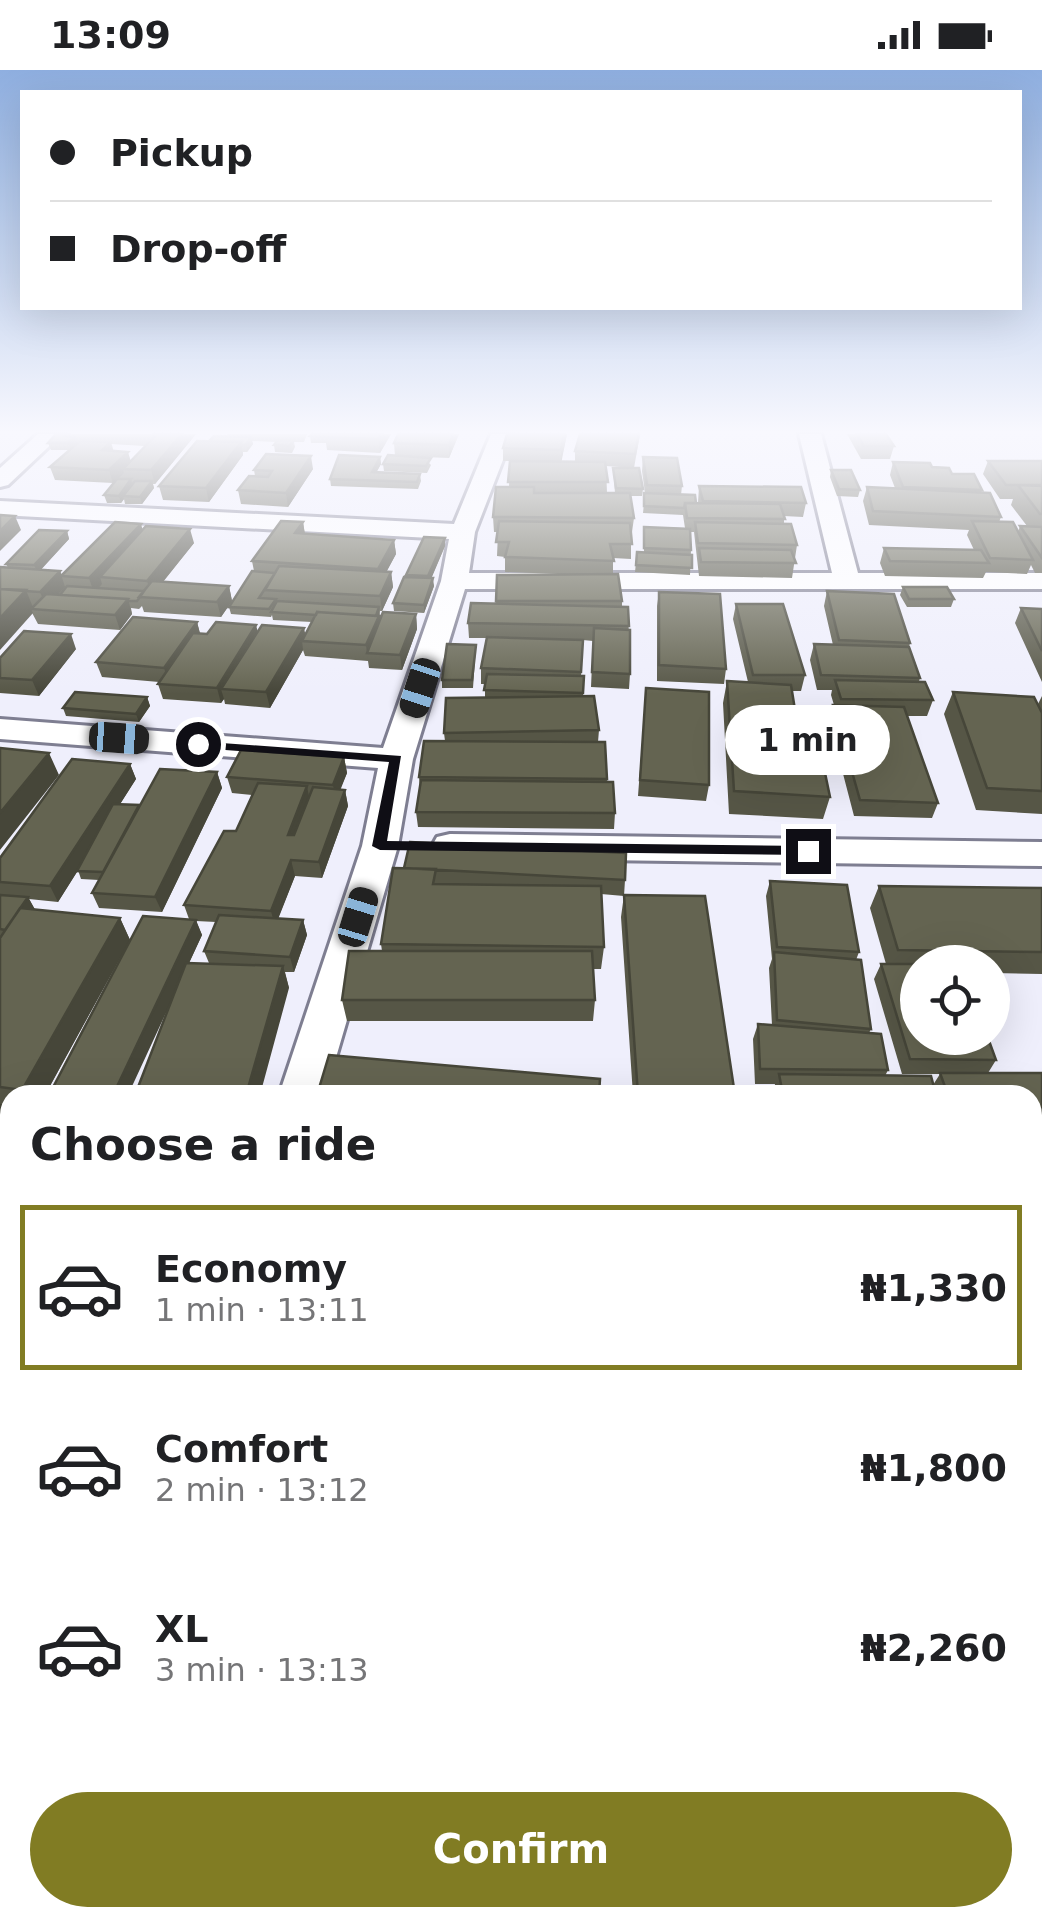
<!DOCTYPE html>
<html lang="en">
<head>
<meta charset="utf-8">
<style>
  :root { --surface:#fff; --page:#f6f6f6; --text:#202124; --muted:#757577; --line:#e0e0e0; --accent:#817c23 }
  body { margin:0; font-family:"DejaVu Sans",sans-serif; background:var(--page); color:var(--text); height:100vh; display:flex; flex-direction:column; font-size:38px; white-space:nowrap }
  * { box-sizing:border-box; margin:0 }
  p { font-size:32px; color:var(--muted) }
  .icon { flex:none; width:55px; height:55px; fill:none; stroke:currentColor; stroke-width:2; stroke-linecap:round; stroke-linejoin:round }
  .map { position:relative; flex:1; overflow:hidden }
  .side { position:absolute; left:0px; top:1015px; width:1042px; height:842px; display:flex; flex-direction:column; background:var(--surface); border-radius:30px 30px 0 0; box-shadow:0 10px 40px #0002 }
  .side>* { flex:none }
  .top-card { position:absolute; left:20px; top:20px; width:1002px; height:220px; border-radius:0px; box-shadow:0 10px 40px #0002; display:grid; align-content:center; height:220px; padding:0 30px; background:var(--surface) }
  .fabs { position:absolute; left:900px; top:875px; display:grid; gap:20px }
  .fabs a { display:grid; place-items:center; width:110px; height:110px; border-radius:50%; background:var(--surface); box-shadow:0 10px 40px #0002; font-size:50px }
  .end { position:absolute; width:45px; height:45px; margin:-22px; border:12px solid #0f0e15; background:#fff; box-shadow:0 0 0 5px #fff }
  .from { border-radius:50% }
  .bubble { position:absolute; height:70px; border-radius:35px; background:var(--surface); box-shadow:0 10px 40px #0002; font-size:32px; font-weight:700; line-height:70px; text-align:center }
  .car { position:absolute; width:30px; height:60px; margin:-30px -15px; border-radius:12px; box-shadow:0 0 8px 2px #0007; background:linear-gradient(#222 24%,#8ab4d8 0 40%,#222 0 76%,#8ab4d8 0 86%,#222 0) }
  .top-card b { display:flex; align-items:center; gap:35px; height:95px; font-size:38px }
  .top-card b+b { border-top:2px solid var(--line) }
  .top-card i { width:25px; height:25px; background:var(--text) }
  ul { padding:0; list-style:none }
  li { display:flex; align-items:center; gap:30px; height:165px; margin:0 20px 15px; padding:0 10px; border:5px solid transparent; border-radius:0px }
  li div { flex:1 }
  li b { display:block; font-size:38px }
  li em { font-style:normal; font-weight:700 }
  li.active { border-color:var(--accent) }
  li>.icon { width:90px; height:90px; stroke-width:1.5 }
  h2 { padding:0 30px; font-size:45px; line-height:120px }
  .primary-button { display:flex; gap:20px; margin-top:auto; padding:20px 30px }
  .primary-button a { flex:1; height:115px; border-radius:60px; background:var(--accent); color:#fff; font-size:40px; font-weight:700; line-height:115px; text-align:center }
  .status { display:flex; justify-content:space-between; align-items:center; height:70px; padding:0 50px; background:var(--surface); direction:ltr }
  .status svg { height:28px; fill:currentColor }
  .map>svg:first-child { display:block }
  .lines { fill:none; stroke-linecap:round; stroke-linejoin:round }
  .street-casing { stroke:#7e7e91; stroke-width:6 }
  .street { fill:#fff; fill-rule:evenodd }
  .wall { fill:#565646; fill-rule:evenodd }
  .shaded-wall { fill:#464639 }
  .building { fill:#646451; stroke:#464639; stroke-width:2.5 }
  .route { fill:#0f0e15 }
</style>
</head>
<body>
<div class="status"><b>13:09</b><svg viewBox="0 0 49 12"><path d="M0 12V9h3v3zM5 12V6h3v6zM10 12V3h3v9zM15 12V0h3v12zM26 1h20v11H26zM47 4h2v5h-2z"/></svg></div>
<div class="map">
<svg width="1042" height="1857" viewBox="0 0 1042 1857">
  <rect width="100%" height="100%" fill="#efeffc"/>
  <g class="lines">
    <g class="street-casing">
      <path id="street" d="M38,364H62L8,415L0,417V398Z
        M491,364H513L475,462L469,503H832L799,364H821L858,503H1042V519H465L413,689L398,776L325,1025H279L362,776L378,698L0,669V649L383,678L441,511L449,469L0,445V431L454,454Z
        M450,764L1042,772V796L450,788L437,785L432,776L437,767Z
        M0,1093L10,1094V1138L0,1137Z
        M10,1596V1679L0,1683V1601Z
        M1032,1632L1042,1636V1710L1032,1706Z
        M328,1848H410L414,1857H332Z"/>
    </g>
    <use href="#street" class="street"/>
  </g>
  <path class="wall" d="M56,364H196L155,414H153L154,418L142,434H125L124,429L121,433H107L104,425L113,413L55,410L50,397L69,380H51L48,373ZM111,374L145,376L131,391L113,381Z
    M227,364H307L304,372H294L295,377L292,383L275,382L274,375L277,372L252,371L253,374L247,382H243V385L209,432L163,430L159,416L209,371L228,366Z
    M312,364H391L380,383L327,380L326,373H311L310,366Z
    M398,364H459L449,388L423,387L431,395L427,403L384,401L383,394L395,386L394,373Z
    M567,364L561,391L575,392V381L640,364L634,398L606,396L607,423H615L613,398L643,419L642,426H630L634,448L632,462H631V489L613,488V504L622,531V537H628L630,604L629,619L591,617L593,571L583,570L581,606H584L583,626L599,660L598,672H605L607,712L615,743L614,759L418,757L416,742L420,717L419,707L445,671L444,663L485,628V614H481V598L487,568H469L468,553L496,534L497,505H583L505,502V487L497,486L498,462H494L493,447L509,417L510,391H503V378Z
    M847,364H886L894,376L890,389H861Z
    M380,387L381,394L376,402L420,404L421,411L418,419L331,416L330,409Z
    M643,387L682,416L681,425L696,433H698L699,416L806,433L803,447L784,446V454L797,475L792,508L699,506L694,462H690L691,480L690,505L635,502L637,482L644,483V457L685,458L683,445L643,443L645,423L642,401Z
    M988,391H1042V503H1035L1031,495L1027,504L986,502L983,508L885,506L880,493L884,478L974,480L967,465L969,460L869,455L863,431L867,417L895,418L890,405L893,392L932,397L952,404L982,420L981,423L1001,447L999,452L1018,462L1020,456H1027L1011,435L1013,429H1000L983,404Z
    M313,399L288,437L241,434L238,420L255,406L254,400Z
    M831,400L860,420L858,427L837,426L830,407Z
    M303,452L305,464L394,470L396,484L386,502H391L393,517L382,541H380L379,548L380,551L416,544L417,559L402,600L369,598L368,591L305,586L303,580L270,638L225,634L224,629L221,633L163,629L158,614L159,612L102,607L96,592L197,552L200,564L258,562L305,564L312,552L273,550L272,545L271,547L231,544L229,537L254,501L252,491Z
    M143,460L194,473L163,512L229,516L232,531L221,547L144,542L142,536L139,539L131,538L132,544L120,560L38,554L6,494L67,461L69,469L41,499L60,501L62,505Z
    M445,468V476L431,508L434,516L424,543L394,541L393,533L406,505Z
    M903,517L954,529L951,537H907L900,525Z
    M827,521L910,573L909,577L920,608L919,611L933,630L927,646H907L938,733L932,748L854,746L829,650L834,635L831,625L832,620H817L810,590L814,574L833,575L824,536Z
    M659,522L726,599L724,614L657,611V536Z
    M736,534L805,605L801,621H792L805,702L830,727L823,749L729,744L723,633L727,611L748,612L733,549Z
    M1021,538L1042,539V612L1015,553Z
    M476,575L473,618H442V610Z
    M76,579L39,626L0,623V588Z
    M953,622L1038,634L1042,626V744L976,740L944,644Z
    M147,627L150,636L139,652L66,646L63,638Z
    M645,633L709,715L706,731L638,726Z
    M344,687L347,703L340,719L345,720L348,736L322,808L295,806L278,848L303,850L307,865L294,902H285L289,918L169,935L189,849L184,835L236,761L252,725L232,723L227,707ZM196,851L216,852L204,881L209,893H189L202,865Z
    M130,694L136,709L120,734L139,735L217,702L222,718L162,842L99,838L92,823L99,810L81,809L78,800L58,832L29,829L35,840L120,848L130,870L45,1025H10V1071L7,1077L0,1076V788Z
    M393,798L625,810L624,826L601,824L604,877L601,899H593L595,930L593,951H347L342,930L382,881L381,874Z
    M770,811L859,882L856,890L871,959L869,963L888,1000L885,1006L933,1015L940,1004H902L874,909L881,894H886L870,838L879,816L1042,818V904L992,903V892H918V968L996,990L988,1003H1042V1085H1032V1025H775L774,1019L775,1014H755L753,969L758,954L772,955L769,898L772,889L766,826Z
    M624,825L735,1025H633L621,847Z
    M1041,1111H1042V1243L1032,1239V1121Z
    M1042,1301V1460L1038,1462L1032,1457V1310Z
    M1042,1483V1638L1032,1630V1502Z
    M622,1848H816L812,1857H617Z
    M878,1848H926L936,1857H873Z"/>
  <path class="shaded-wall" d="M182,364H196L155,414L151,400Z
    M382,364H391L380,383L378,369Z
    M453,364H459L449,388V375Z
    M564,364H567L561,394V380Z
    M74,367L77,373L71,380L68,373Z
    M251,367L253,374L247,382L246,375Z
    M111,372L115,386L102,380Z
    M241,372L243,385L209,432L206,418Z
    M128,382L132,395L123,399L124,403L113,414L109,400Z
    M311,386L313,399L288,437L286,423Z
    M380,387L381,394L373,409L372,402Z
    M131,409L133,416L123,426L124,429L121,433L119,426Z
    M152,411L154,418L142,434L140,427Z
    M15,446L21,460L0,481V461Z
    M303,452L305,466L295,463Z
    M141,454L145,468L100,507L102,514L94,523L89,508Z
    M190,459L194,473L152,525L147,511Z
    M67,461L69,469L38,503L34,495Z
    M445,468V476L429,514L428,506Z
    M394,470L396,484L380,514L378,499Z
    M60,501L65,517L46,537L40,522Z
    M391,502L393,517L382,541L380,526Z
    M433,508L434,516L424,543V535Z
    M229,516L232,531L221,547L217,532Z
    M26,520L34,540L31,539L33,543L0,580V548Z
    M128,529L132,544L120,560L115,545Z
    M379,537L381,561L367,583L366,575Z
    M416,544L417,559L402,600L400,585Z
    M197,552L201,567L169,613L164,598Z
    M256,555L260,570L221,619L224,629L221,633L217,618Z
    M304,558L307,572L302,571L303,580L270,638L266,622Z
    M71,564L76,579L39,626L32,610Z
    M147,627L150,636L139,652L136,644Z
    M49,683L59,705L0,780V743Z
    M344,687L347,703L336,731L333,715Z
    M130,694L136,709L58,832L50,816Z
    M217,702L222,718L162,842L155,827Z
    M307,716L310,732L292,781L288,765Z
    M345,720L348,736L322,808L319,792Z
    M291,790L295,806L275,857L271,841Z
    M28,827L37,843L7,860Z
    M120,848L130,870L45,1025H26L22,1020Z
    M196,850L202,865L128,1025H113Z
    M303,850L307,865L294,902L290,887Z
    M283,896L289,918L260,1025H246Z
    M10,1054V1071L7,1077L1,1069Z
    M10,1290V1348L0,1372V1313Z
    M10,1526V1571L0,1568V1544Z
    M178,1848H200L209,1857H187Z"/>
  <path class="building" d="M56,364H68L65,366L74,367L68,373H48Z
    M152,364H182L151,400L123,399L157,364Z
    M312,364H326L325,367L310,366Z
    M327,364H382L378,369L325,367Z
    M398,364H453L449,375L394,373Z
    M507,364H564L561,380L503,378Z
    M580,364H639L635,384L575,381Z
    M857,364H886L894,376H864Z
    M214,366L251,367L246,375H241V372L209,371Z
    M278,370H294L290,376L274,375Z
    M80,371L111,372L102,380L128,382L109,400L50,397Z
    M197,371L241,372L206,418L159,416Z
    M266,384L311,386L286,423L238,420L249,406L268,407L272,401L254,400Z
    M339,385L380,387L372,402L420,404L417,412L330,409Z
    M388,385L431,388L426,396L383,394Z
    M643,387L677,388L682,416L647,415Z
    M510,391L605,392L608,412H508Z
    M988,391H1042V415H1006Z
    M893,392L930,393L932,397L949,398L952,404H974L982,420L903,417Z
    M613,398H639L643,419L616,418Z
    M831,400H851L860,420L839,419Z
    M117,409H131L119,426L104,425Z
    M135,411H152L140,427L123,426Z
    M1018,415L1042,416V444H1040Z
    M699,416L801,417L806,433L703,431Z
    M496,417H534V423H630L634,448L493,447Z
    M867,417L990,423L1001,447L873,441Z
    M644,423L695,425L696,433H685L684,438L644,436Z
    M685,433L780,434L785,449L687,448Z
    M0,445L15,446L0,461Z
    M281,451L303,452L295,463L394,470L378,499L252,491Z
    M499,451L630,453L632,474H610L614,491L505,487L509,472H496Z
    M972,451L1013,452L1033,490L990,488Z
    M115,452L141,454L89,508L61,506Z
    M695,452L791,454L797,475L698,473Z
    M146,456L190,459L147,511L100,507Z
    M1020,456L1042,457V488Z
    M644,457L690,459L691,480L644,478Z
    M39,460L67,461L34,495L6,494Z
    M424,467L445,468L428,506L406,505Z
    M699,478L791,480L796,493L701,492Z
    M884,478L981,480L989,493L890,491Z
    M637,482L692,485V498L636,495Z
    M279,496L391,502L380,526L265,520Z
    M0,497L60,501L40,522L25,521L0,519Z
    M252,501L275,503L259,528L276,529L269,539L229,537Z
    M618,504L622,531H496L497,505Z
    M404,507L433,508L424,535L393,533Z
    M152,511L229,516L217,532L139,527Z
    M67,516L144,521L137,531H128V529L60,525Z
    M903,517H947L954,529H909Z
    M0,519L26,520L0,548Z
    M827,521L894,524L910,573L839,570Z
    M659,522L720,524L726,599L659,595Z
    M46,524L128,529L115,545L31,539Z
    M277,531L379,537L376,546L317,542L316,545L271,542Z
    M471,533L628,537L629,556L468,553Z
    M736,534H783L805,605H753Z
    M1021,538L1042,539V581Z
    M317,542L379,546L366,575L302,571Z
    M383,542L416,544L400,585L367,583Z
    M133,547L197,552L164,598L96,592Z
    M216,552L256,555L217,618L158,614L193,563L207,564Z
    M262,555L304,558L266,622L221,619Z
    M594,558L630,560V604L592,602Z
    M24,561L71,564L32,610L0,608V588Z
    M487,567L583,570L581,602L481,598Z
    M447,574L476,575L472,610H442Z
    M814,574L909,577L920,608L821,605Z
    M487,604L584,606L583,623L484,620Z
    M835,610L925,612L933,630L841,629Z
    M727,611L791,615L805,702L825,703L830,727L734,721Z
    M646,618L709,622V715L640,710Z
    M75,622L147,627L136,644L63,638Z
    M953,622L1034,627L1042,643V721L987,718Z
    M594,626L599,660L444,663L446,628Z
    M833,635L904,637L938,733L860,730Z
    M424,671L605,672L607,709L419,707Z
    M0,678L49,683L0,743Z
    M241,680L344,687L333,715L227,707Z
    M72,689L130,694L50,816L0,812V788Z
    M160,699L217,702L155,827L92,823Z
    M421,710L613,712L615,743L416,742Z
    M258,713L307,716L288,765H294L313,717L345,720L319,792L291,790L271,841L184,835L224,761H236Z
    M113,734L139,735L103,802L77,801Z
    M410,772L626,783L625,810L404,798Z
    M393,798L436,799L433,814L601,816L604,877L381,874Z
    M770,811L847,815L859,882L777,877Z
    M879,816L1042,818V882L898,880Z
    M0,825L28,827L5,860L0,859Z
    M624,825L705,826L735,1025H638Z
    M20,838L120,848L22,1020L0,1017V868Z
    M219,845L303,850L290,887L204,881Z
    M143,846L196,850L113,1025H49Z
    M349,881H592L595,930H342Z
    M774,882L861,890L871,959L777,950Z
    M186,893L283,896L246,1025H135Z
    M881,894H918V968H988L996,990L910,989Z
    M758,954L881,964L888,1000L760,999Z
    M329,985L600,1009L599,1025H317Z
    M940,1003H1042V1071H1032V1025H948Z
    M779,1004L931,1006L936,1025H783Z
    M0,1035L10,1036V1054L1,1069Z
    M1041,1111H1042V1225L1032,1222V1165Z
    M0,1207L10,1208V1290L0,1313Z
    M1042,1306V1445L1032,1438V1321Z
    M10,1385V1526L0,1544V1402Z
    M1042,1508V1622L1032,1613V1528Z
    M10,1757V1848H178L187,1857H0V1770Z
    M535,1848H546L541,1855Z
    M631,1848H816L812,1857H625Z
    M899,1848H926L936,1857H894Z"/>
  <linearGradient id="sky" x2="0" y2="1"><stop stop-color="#8fafe0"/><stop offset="0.58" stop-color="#f8f8fe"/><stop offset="1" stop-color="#f8f8fe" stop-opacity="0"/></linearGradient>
  <rect width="1042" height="624" fill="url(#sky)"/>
  <path class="route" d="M194,671L401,686L387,771L808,776L815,781L808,785L380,780L372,776L389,692L198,678L192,674Z"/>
</svg>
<div class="fabs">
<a><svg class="icon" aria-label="locate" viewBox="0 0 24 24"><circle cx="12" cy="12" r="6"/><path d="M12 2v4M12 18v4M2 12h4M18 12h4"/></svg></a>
</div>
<i class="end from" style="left:198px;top:674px"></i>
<i class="end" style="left:808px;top:781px"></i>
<div class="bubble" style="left:725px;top:635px;width:165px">1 min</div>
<i class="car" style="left:420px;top:618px;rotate:198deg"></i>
<i class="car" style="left:119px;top:668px;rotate:94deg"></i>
<i class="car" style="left:358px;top:847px;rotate:17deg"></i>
<div class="top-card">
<b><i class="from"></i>Pickup</b>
<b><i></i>Drop-off</b>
</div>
<section class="side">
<h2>Choose a ride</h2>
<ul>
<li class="active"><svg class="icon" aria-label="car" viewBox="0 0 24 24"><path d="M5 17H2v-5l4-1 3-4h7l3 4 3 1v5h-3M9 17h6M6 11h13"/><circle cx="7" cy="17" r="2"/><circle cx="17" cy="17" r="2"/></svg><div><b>Economy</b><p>1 min · 13:11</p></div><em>₦1,330</em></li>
<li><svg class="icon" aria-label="car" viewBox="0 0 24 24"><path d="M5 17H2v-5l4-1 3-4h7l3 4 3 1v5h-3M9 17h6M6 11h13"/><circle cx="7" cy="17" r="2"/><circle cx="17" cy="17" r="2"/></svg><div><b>Comfort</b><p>2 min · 13:12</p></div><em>₦1,800</em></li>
<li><svg class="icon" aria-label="car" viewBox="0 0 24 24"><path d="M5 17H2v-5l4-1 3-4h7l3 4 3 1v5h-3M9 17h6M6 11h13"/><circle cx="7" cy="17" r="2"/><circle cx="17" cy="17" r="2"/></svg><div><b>XL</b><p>3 min · 13:13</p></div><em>₦2,260</em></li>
</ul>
<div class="primary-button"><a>Confirm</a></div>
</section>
</div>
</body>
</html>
